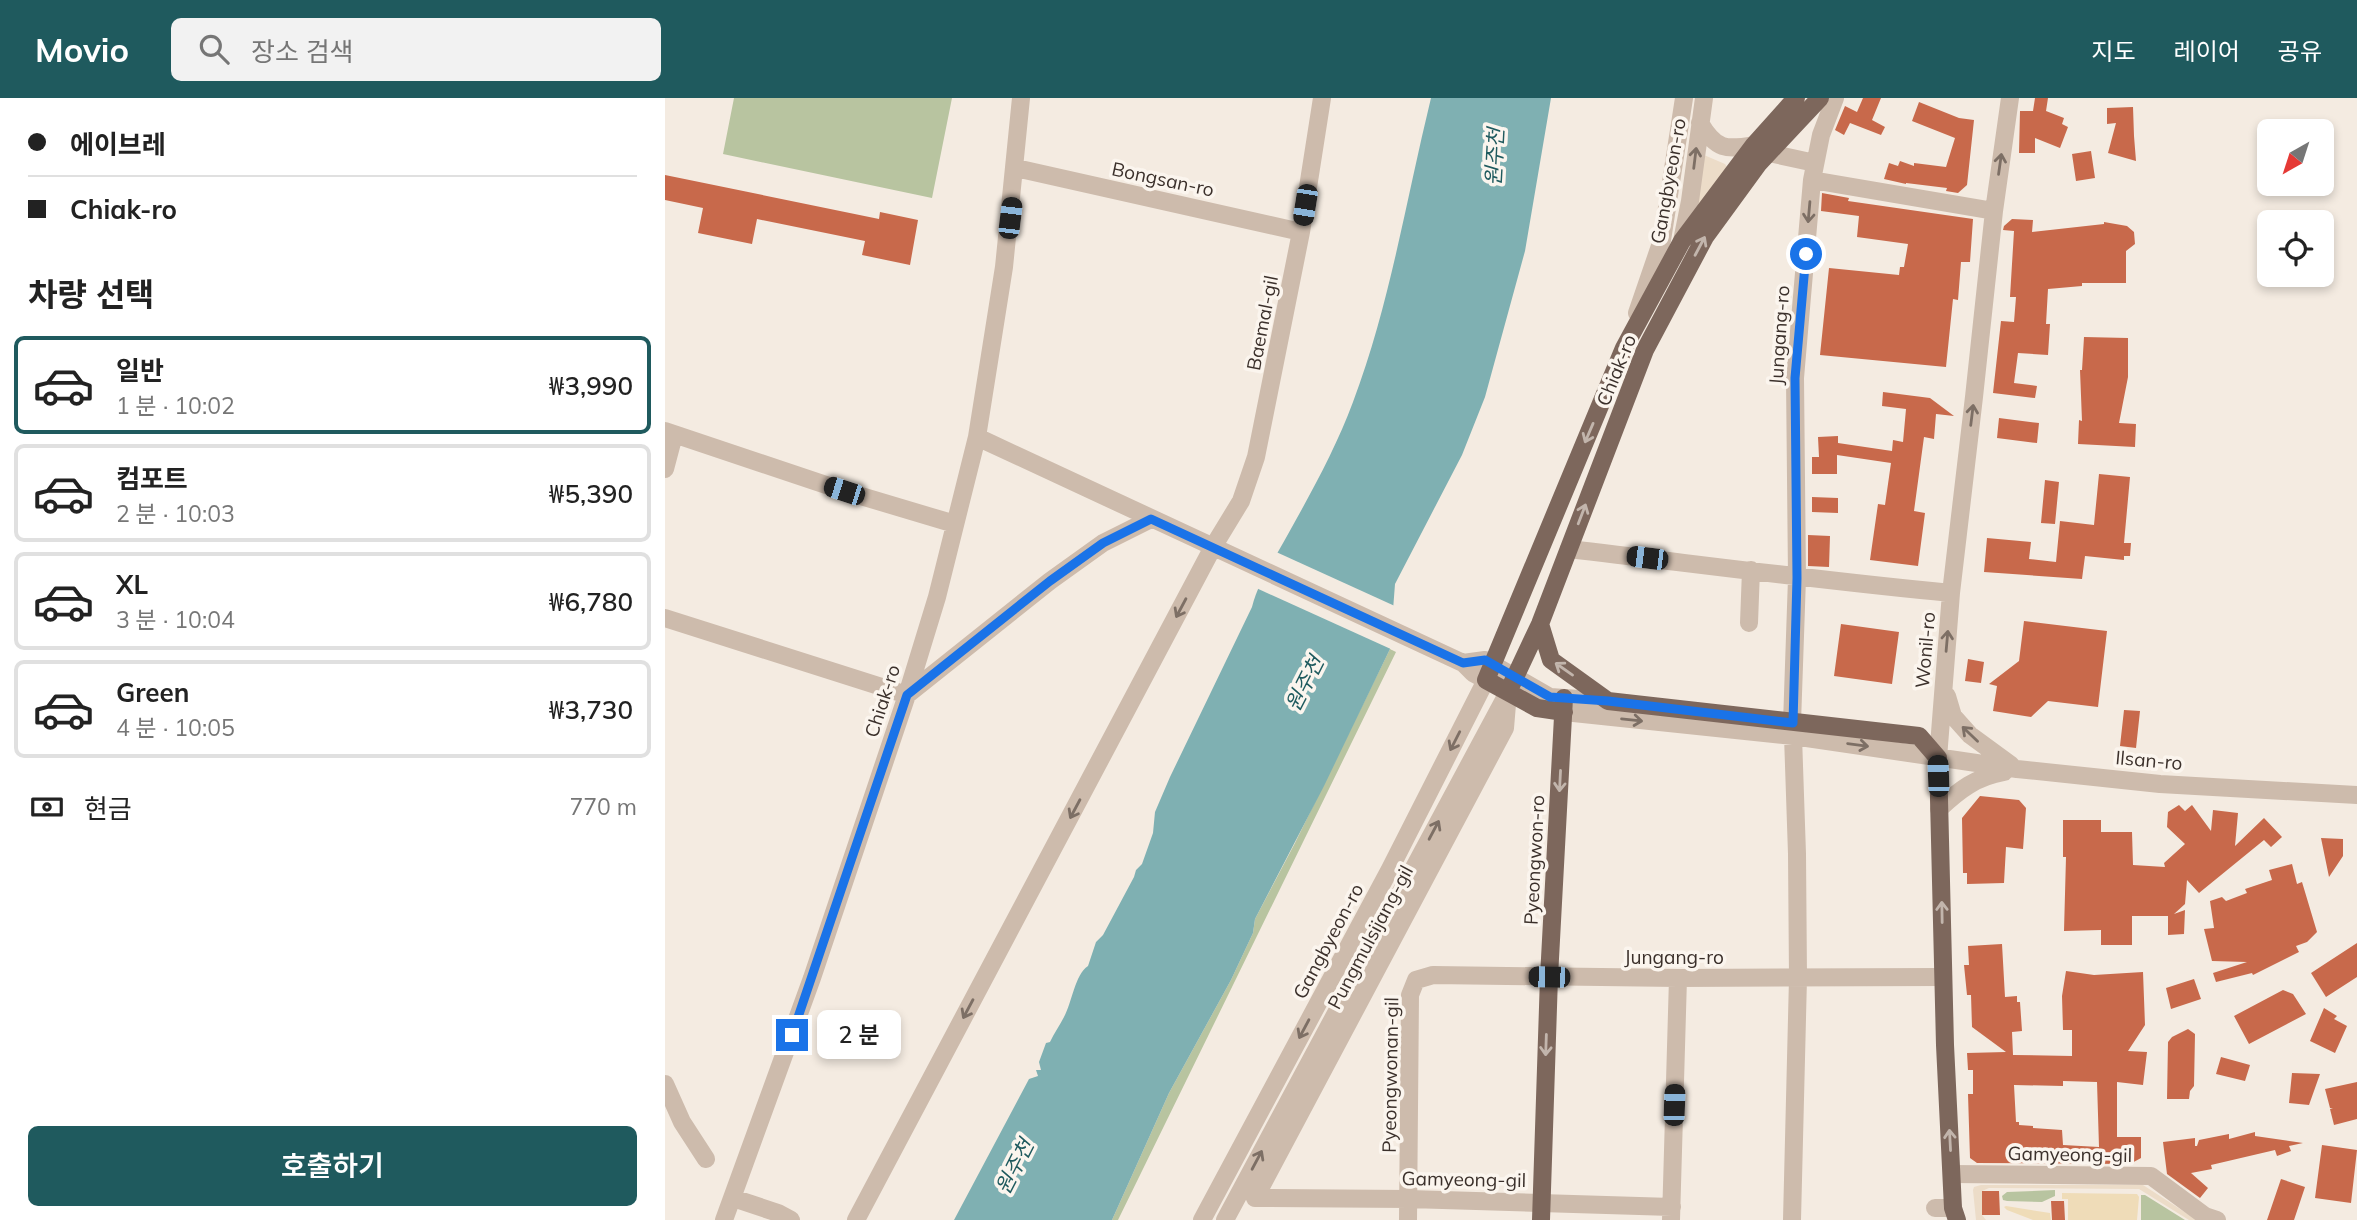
<!DOCTYPE html>
<html lang="ko">
<head>
<meta charset="utf-8">
<style>
  :root { --surface:#fff; --page:#f2f2f2; --text:#222; --muted:#767676; --line:#e0e0e0; --accent:#1f5a5e }
  body { margin:0; font-family:Mulish,"Noto Sans KR",sans-serif; background:var(--page); color:var(--text); height:100vh; display:flex; flex-direction:column; font-size:26px; white-space:nowrap }
  * { box-sizing:border-box; margin:0 }
  p { font-size:23px; color:var(--muted) }
  .icon { flex:none; width:38px; height:38px; fill:none; stroke:currentColor; stroke-width:2; stroke-linecap:round; stroke-linejoin:round }
  .map { position:relative; flex:1; overflow:hidden }
  .details { display:flex; flex-direction:column; background:var(--surface); width:665px }
  .details>* { flex:none }
  .top-card { display:grid; align-content:center; height:154px; padding:0 28px; background:var(--surface) }
  .needle { width:46px; rotate:219deg }
  .tools { position:absolute; left:1592px; top:21px; display:grid; gap:14px }
  .tools a { display:grid; place-items:center; width:77px; height:77px; border-radius:10px; background:var(--surface); box-shadow:0 4px 10px #0003; font-size:35px }
  .end { position:absolute; width:32px; height:32px; margin:-16px; border:9px solid #1a73e8; background:#fff; box-shadow:0 0 0 4px #fff }
  .from { border-radius:50% }
  .bubble { position:absolute; height:49px; border-radius:10px; background:var(--surface); box-shadow:0 4px 10px #0003; font-size:23px; font-weight:600; line-height:49px; text-align:center }
  .car { position:absolute; width:21px; height:42px; margin:-21px -10px; border-radius:9px; box-shadow:0 0 5px 2px #0007; background:linear-gradient(#222 24%,#8ab4d8 0 40%,#222 0 76%,#8ab4d8 0 86%,#222 0) }
  .top-card b { display:flex; align-items:center; gap:24px; height:66px; font-size:26px }
  .top-card b+b { border-top:2px solid var(--line) }
  .top-card i { width:18px; height:18px; background:var(--text) }
  ul { padding:0; list-style:none }
  li { display:flex; align-items:center; gap:21px; height:98px; margin:0 14px 10px; padding:0 14px; border:4px solid var(--line); border-radius:10px }
  li div { flex:1 }
  li b { display:block; font-size:26px }
  li em { font-style:normal; font-weight:600 }
  li.current { border-color:var(--accent) }
  li>.icon { width:63px; height:63px; stroke-width:1.5 }
  h2 { padding:0 28px; font-size:32px; line-height:84px }
  .pay { display:flex; align-items:center; gap:18px; height:77px; padding:0 28px; font-size:26px }
  .pay p { margin-inline-start:auto }
  .cta { display:flex; gap:14px; margin-top:auto; padding:14px 28px }
  .cta a { flex:1; height:80px; border-radius:10px; background:var(--accent); color:#fff; font-size:28px; font-weight:600; line-height:80px; text-align:center }
  header { display:flex; align-items:center; gap:42px; box-sizing:border-box; height:98px; padding:0 35px; background:var(--accent); color:#fff }
  header strong { font-size:33px }
  nav { display:flex; gap:38px; margin-inline-start:auto; font-size:24px }
  .search { width:490px; height:63px; background:var(--page); display:flex; align-items:center; gap:18px; box-sizing:border-box; padding:0 24px; border-radius:10px; color:var(--muted); font-size:26px }
  main { display:flex; flex:1; min-height:0 }
  .map>svg:first-child { display:block }
  .green { fill:#b8c4a0 }
  .sand { fill:#efdcb8 }
  .plaza { fill:#ecdcc8 }
  .water { fill:#7fb0b2 }
  .pier { fill:#f4ebe1 }
  .building { fill:#c8694b; fill-rule:evenodd }
  .lines { fill:none; stroke-linecap:round; stroke-linejoin:round }
  .minor { stroke:#cdbbac; stroke-width:18 }
  .major { stroke:#7d675c; stroke-width:18 }
  .oneway { stroke:#7d6f65 }
  .oneway2 { stroke:#c2b5ac }
  .route { stroke:#1a73e8; stroke-width:9 }
  .labels { text-anchor:middle; stroke-width:7; stroke-linejoin:round; paint-order:stroke }
  .street-label { font-size:19px; fill:#3b302b; stroke:#fbf5ee }
  .water-label { font-size:21px; font-style:italic; fill:#1f5a5e; stroke:#fbf5ee }
</style>
</head>
<body>
<header>
<strong>Movio</strong>
<div class="search"><svg class="icon" aria-label="search" viewBox="0 0 24 24"><circle cx="10" cy="10" r="6"/><path d="M15 15l6 6"/></svg>장소 검색</div>
<nav><a>지도</a><a>레이어</a><a>공유</a></nav>
</header>
<main>
<section class="details">
<div class="top-card">
<b><i class="from"></i>에이브레</b>
<b><i></i>Chiak-ro</b>
</div>
<h2>차량 선택</h2>
<ul>
<li class="current"><svg class="icon" aria-label="car" viewBox="0 0 24 24"><path d="M5 17H2v-5l4-1 3-4h7l3 4 3 1v5h-3M9 17h6M6 11h13"/><circle cx="7" cy="17" r="2"/><circle cx="17" cy="17" r="2"/></svg><div><b>일반</b><p>1 분 · 10:02</p></div><em>₩3,990</em></li>
<li><svg class="icon" aria-label="car" viewBox="0 0 24 24"><path d="M5 17H2v-5l4-1 3-4h7l3 4 3 1v5h-3M9 17h6M6 11h13"/><circle cx="7" cy="17" r="2"/><circle cx="17" cy="17" r="2"/></svg><div><b>컴포트</b><p>2 분 · 10:03</p></div><em>₩5,390</em></li>
<li><svg class="icon" aria-label="car" viewBox="0 0 24 24"><path d="M5 17H2v-5l4-1 3-4h7l3 4 3 1v5h-3M9 17h6M6 11h13"/><circle cx="7" cy="17" r="2"/><circle cx="17" cy="17" r="2"/></svg><div><b>XL</b><p>3 분 · 10:04</p></div><em>₩6,780</em></li>
<li><svg class="icon" aria-label="car" viewBox="0 0 24 24"><path d="M5 17H2v-5l4-1 3-4h7l3 4 3 1v5h-3M9 17h6M6 11h13"/><circle cx="7" cy="17" r="2"/><circle cx="17" cy="17" r="2"/></svg><div><b>Green</b><p>4 분 · 10:05</p></div><em>₩3,730</em></li>
</ul>
<div class="pay"><svg class="icon" aria-label="cash" viewBox="0 0 24 24"><path d="M3 7h18v10H3z"/><circle cx="12" cy="12" r="2"/></svg>현금<p>770 m</p></div>
<div class="cta"><a>호출하기</a></div>
</section>
<div class="map">
<svg width="1692" height="1122" viewBox="0 0 1692 1122">
  <rect width="100%" height="100%" fill="#f4ebe1"/>
  <path class="green" d="M69,0H287L267,100L58,56Z
    M725,551L731,554L453,1122H447L504,995L566,882L588,835L590,821L630,745Z
    M1390,1092V1098L1377,1104L1342,1103L1338,1102L1337,1098L1342,1094Z
    M1476,1097H1480L1520,1122H1476Z"/>
  <path class="sand" d="M1397,1095L1472,1096L1474,1099L1472,1122H1403V1101H1397Z
    M1341,1108L1385,1115L1386,1122H1368L1342,1112L1339,1109Z"/>
  <path class="plaza" d="M1039,57L1060,66L1064,72L1027,126Z
    M1316,1087H1478L1532,1122H1524L1474,1091L1324,1090L1317,1093V1117L1321,1122H1311L1308,1092L1309,1089Z"/>
  <path class="water" d="M766,0H886L860,153L820,299L797,357L730,486L725,551L659,688L590,821L588,835L566,882L504,995L447,1122H289L364,981L373,978L371,972H376L374,964L381,945L385,944C389,935 395,927 399,919C407,905 410,876 423,868L431,844L438,837L469,779L471,772L477,766L488,735L490,714L505,679L587,509C594,482 609,462 622,438C646,395 671,350 688,304C725,206 741,102 766,0Z"/>
  <path class="pier" d="M609,453L732,509L728,552L589,489Z"/>
  <path class="building" d="M1198,0H1216L1207,22L1220,29L1216,37L1185,25L1179,37L1170,32L1180,8L1192,14Z
    M1370,0H1383L1381,13L1399,20L1397,26L1403,29L1395,50L1370,40V55H1354L1355,13H1368Z
    M1254,4L1294,20L1309,22L1302,87L1293,95L1281,93L1282,90L1241,85V86L1219,81L1224,65L1233,68L1235,63L1249,68V65L1281,69L1290,40L1247,23Z
    M1468,9L1469,38L1471,63L1443,55L1451,25L1442,26V10Z
    M1426,53L1430,80L1411,83L1407,56Z
    M0,77L214,121L215,114L253,122L245,167L197,157L200,143L92,121L87,146L33,135L38,110L0,102Z
    M1157,95L1184,100L1183,103L1308,121L1305,164H1296L1293,202L1288,201L1281,269L1155,257L1164,170L1234,177L1235,169H1239L1243,146L1192,139L1194,118L1156,113Z
    M1347,121L1368,122L1367,134L1439,126V124L1462,128L1469,134L1470,146L1461,153V185H1417V188L1383,191L1381,226H1385L1383,257L1353,255L1349,285L1372,288L1370,300L1328,295L1336,223L1349,224L1351,199H1345L1349,133L1338,132L1339,128Z
    M1419,239L1463,240V279L1454,325L1471,326L1470,349L1413,346L1414,322L1417,323L1415,272H1417Z
    M1218,294L1265,300L1289,318L1271,316L1269,341L1259,339L1249,413L1260,415L1253,468L1205,462L1213,406L1220,407L1226,365L1172,357V376H1147V359H1154L1153,339L1173,338V345L1227,353L1228,342L1238,344L1241,311L1217,308Z
    M1334,320L1374,325L1372,345L1332,340Z
    M1434,376L1465,379L1459,445H1466L1465,458H1459V462L1420,458L1417,481L1319,474L1322,440L1366,444L1364,461L1391,464L1395,423L1429,427Z
    M1380,382L1394,384L1390,426L1376,425Z
    M1147,399L1173,400V415L1147,414Z
    M1143,437L1165,438L1164,469L1143,468Z
    M1359,523L1442,533L1433,609L1383,603L1366,619L1328,613L1332,588L1324,586L1354,563Z
    M1176,526L1234,534L1227,586L1169,578Z
    M1303,561L1319,564L1316,585L1300,583Z
    M1459,612L1475,613L1471,650L1455,648Z
    M1315,698L1354,702L1361,710L1358,751L1341,749L1339,785L1302,786V775H1298L1297,720Z
    M1514,707L1520,713L1527,707L1546,733L1548,712L1573,715L1570,748L1599,720L1617,739L1606,749L1599,742L1534,795L1522,782L1520,806L1509,816L1520,812L1519,836L1503,837V818H1467V847H1436V832L1399,833L1401,759H1398V722H1436V734H1467L1468,767L1500,769L1499,765L1520,746L1502,729L1503,714Z
    M1656,740L1678,741V758L1664,779Z
    M1627,766L1632,786L1637,784L1652,834L1642,844L1631,848L1634,854L1588,877L1587,875L1551,884L1548,875L1582,864L1547,863L1539,831L1549,830L1545,803L1557,799L1561,803L1582,795L1580,791L1607,782L1604,772Z
    M1692,845V879L1661,899L1646,875Z
    M1337,846L1340,899L1352,898V904H1355L1357,933L1347,934L1348,957L1407,958V932H1398L1397,898L1401,873L1429,877L1478,874L1480,927L1463,953L1482,954L1478,987L1452,984V1039H1476V1060L1465,1066L1312,1065L1305,1060L1303,996H1308V972H1303L1302,955L1341,954L1307,929L1306,897H1302L1299,867H1304L1303,848ZM1398,983L1432,984L1434,1049L1398,1047L1397,1032L1368,1030V1028L1354,1027V1024H1351L1349,987L1398,988Z
    M1529,881L1536,901L1506,911L1501,890Z
    M1618,892L1628,896L1641,916L1584,946L1569,918Z
    M1659,910L1672,918L1669,921L1682,928L1670,955L1645,943Z
    M1523,931L1530,936L1529,988L1525,993L1524,1001H1502L1503,944L1507,939Z
    M1556,959L1585,967L1580,983L1551,976Z
    M1627,975L1655,976L1644,1007L1624,1005Z
    M1692,984V1021L1669,1027L1665,1011L1668,1010H1665L1660,991Z
    M1590,1034V1038L1638,1045L1624,1048L1626,1053L1612,1058L1610,1052L1546,1067L1547,1071L1526,1075L1543,1090L1535,1100L1502,1076L1498,1044L1530,1040V1048H1532L1534,1042L1564,1036V1041Z
    M1657,1047L1692,1052L1686,1105L1650,1100Z
    M1616,1081L1640,1089L1629,1122H1602Z
    M1317,1093H1334L1335,1117H1317Z
    M1386,1103H1399L1400,1122H1387Z"/>
  <g class="lines">
    <path class="minor" d="M1035,25C1051,52 1061,52 1089,47
      M1104,55L1150,65
      M351,70L636,134
      M1147,82L1329,113
      M1017,143L1025,103L1039,0
      M972,215L997,142L1019,0
      M0,333L179,393L290,426
      M312,339L798,565L808,575L821,582L725,771L537,1122
      M0,371L9,337
      M904,451C1032,466 1158,483 1286,495
      M0,520L242,597L385,483L438,445L486,421
      M1084,525L1086,472
      M798,565L820,562L885,599L943,603
      M843,594L840,630L590,1100L744,1101L1007,1109
      M1282,598L1288,618L1305,637L1346,667
      M899,614L1128,638L1352,671L1495,686L1692,697
      M1127,625L1132,480L1130,280L1147,82L1156,37L1170,0
      M1273,660L1286,495L1309,299L1329,113L1345,0
      M1274,711C1294,692 1311,679 1339,674
      M0,986L17,1024L41,1061
      M1287,1076L1486,1078L1540,1118L1552,1122
      M68,1100L113,1115L126,1122
      M1270,1110H1288
      M59,1122L147,880L242,597L272,499L312,339L339,169L356,0
      M191,1122L548,449L576,403L591,359L636,134L657,0
      M560,1122L840,600
      M743,1122L745,897L751,882L768,877L1013,880L1278,879
      M1006,1122L1013,880
      M1127,1122L1133,880L1132,756L1128,638"/>
    <path class="major" d="M875,526L886,562L943,603L1254,638L1273,660L1280,947L1288,1110L1292,1122
      M843,594L875,526L980,252L1040,139L1094,65L1155,0
      M899,614L872,610L821,582L959,250L1017,143L1089,47L1131,0
      M876,1122L884,879L899,600"/>
  </g>
  <defs><path id="oneway-shaft" d="M-6 0H5M1.5-3L5.5 0L1.5 3" fill="none" stroke-width="1.6" stroke-linecap="round" stroke-linejoin="round" transform="scale(1.75)"/></defs>
  <g class="oneway">
    <use href="#oneway-shaft" transform="translate(1030 60) rotate(-83)"/>
    <use href="#oneway-shaft" transform="translate(1335 66) rotate(-82)"/>
    <use href="#oneway-shaft" transform="translate(1144 114) rotate(95)"/>
    <use href="#oneway-shaft" transform="translate(1307 317) rotate(-83)"/>
    <use href="#oneway-shaft" transform="translate(516 510) rotate(118)"/>
    <use href="#oneway-shaft" transform="translate(1282 543) rotate(-85)"/>
    <use href="#oneway-shaft" transform="translate(967 622) rotate(6)"/>
    <use href="#oneway-shaft" transform="translate(1305 636) rotate(-136)"/>
    <use href="#oneway-shaft" transform="translate(790 643) rotate(117)"/>
    <use href="#oneway-shaft" transform="translate(1193 647) rotate(8)"/>
    <use href="#oneway-shaft" transform="translate(410 711) rotate(118)"/>
    <use href="#oneway-shaft" transform="translate(769 732) rotate(-62)"/>
    <use href="#oneway-shaft" transform="translate(303 911) rotate(118)"/>
    <use href="#oneway-shaft" transform="translate(639 931) rotate(118)"/>
    <use href="#oneway-shaft" transform="translate(592 1062) rotate(-62)"/>
  </g>
  <g class="oneway2">
    <use href="#oneway-shaft" transform="translate(1035 148) rotate(-62)"/>
    <use href="#oneway-shaft" transform="translate(924 335) rotate(113)"/>
    <use href="#oneway-shaft" transform="translate(917 416) rotate(-69)"/>
    <use href="#oneway-shaft" transform="translate(899 571) rotate(-145)"/>
    <use href="#oneway-shaft" transform="translate(895 683) rotate(93)"/>
    <use href="#oneway-shaft" transform="translate(1277 814) rotate(-91)"/>
    <use href="#oneway-shaft" transform="translate(881 947) rotate(92)"/>
    <use href="#oneway-shaft" transform="translate(1285 1042) rotate(-93)"/>
  </g>
  <g class="lines">
    <path class="route" d="M127,937L242,597L385,483L438,445L486,421L798,565L820,562L885,599L943,603L1128,625L1132,480L1130,280L1141,156"/>
  </g>
  <g class="labels">
    <g class="street-label">
      <text transform="translate(498 81) rotate(12)" y="7">Bongsan-ro</text>
      <text transform="translate(1003 83) rotate(-80)" y="7">Gangbyeon-ro</text>
      <text transform="translate(597 225) rotate(-79)" y="7">Baemal-gil</text>
      <text transform="translate(1114 237) rotate(-86)" y="7">Jungang-ro</text>
      <text transform="translate(951 272) rotate(-68)" y="7">Chiak-ro</text>
      <text transform="translate(1260 552) rotate(-85)" y="7">Wonil-ro</text>
      <text transform="translate(217 603) rotate(-72)" y="7">Chiak-ro</text>
      <text transform="translate(1484 662) rotate(5)" y="7">Ilsan-ro</text>
      <text transform="translate(869 762) rotate(-87)" y="7">Pyeongwon-ro</text>
      <text transform="translate(705 839) rotate(-62)" y="7">Pungmulsijang-gil</text>
      <text transform="translate(663 843) rotate(-62)" y="7">Gangbyeon-ro</text>
      <text x="1009" y="866">Jungang-ro</text>
      <text transform="translate(725 977) rotate(-89)" y="7">Pyeongwonan-gil</text>
      <text transform="translate(1405 1056) rotate(1)" y="7">Gamyeong-gil</text>
      <text transform="translate(799 1081) rotate(1)" y="7">Gamyeong-gil</text>
    </g>
    <g class="water-label">
      <text transform="translate(830 59) rotate(-87)" y="7">원주천</text>
      <text transform="translate(640 586) rotate(-63)" y="7">원주천</text>
      <text transform="translate(350 1069) rotate(-63)" y="7">원주천</text>
    </g>
  </g>
</svg>
<div class="tools">
<a><svg class="needle" viewBox="-14 -14 28 28"><path d="M0-13l5 13h-10z" fill="#e53935"/><path d="M0 13l5-13h-10z" fill="#767676"/></svg></a>
<a><svg class="icon" aria-label="locate" viewBox="0 0 24 24"><circle cx="12" cy="12" r="6"/><path d="M12 2v4M12 18v4M2 12h4M18 12h4"/></svg></a>
</div>
<i class="end from" style="left:1141px;top:156px"></i>
<i class="end" style="left:127px;top:937px"></i>
<div class="bubble" style="left:152px;top:912px;width:84px">2 분</div>
<i class="car" style="left:640px;top:107px;rotate:189deg"></i>
<i class="car" style="left:345px;top:120px;rotate:7deg"></i>
<i class="car" style="left:179px;top:393px;rotate:288deg"></i>
<i class="car" style="left:982px;top:460px;rotate:277deg"></i>
<i class="car" style="left:1273px;top:678px;rotate:358deg"></i>
<i class="car" style="left:884px;top:879px;rotate:271deg"></i>
<i class="car" style="left:1009px;top:1007px;rotate:2deg"></i>
</div>
</main>
</body>
</html>
